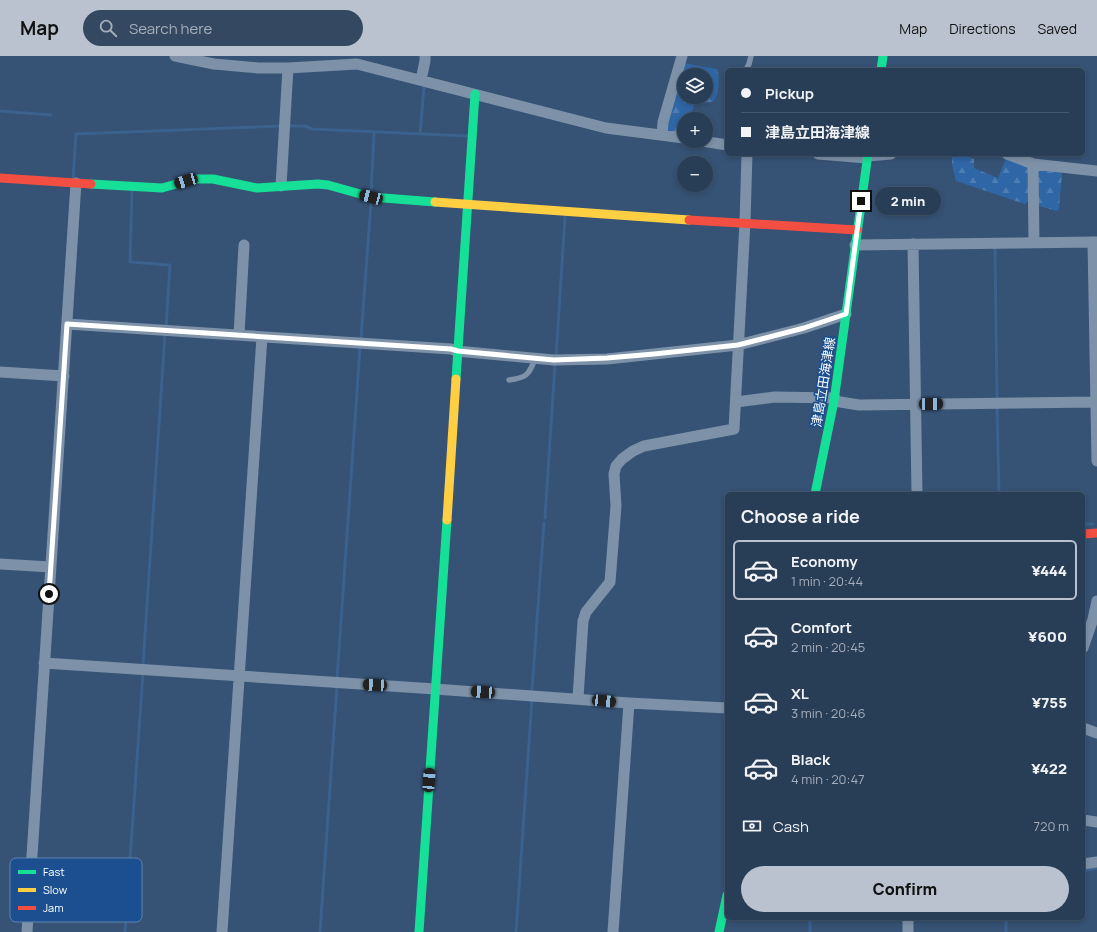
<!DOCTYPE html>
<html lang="en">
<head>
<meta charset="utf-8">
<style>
  :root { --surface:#283e57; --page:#344961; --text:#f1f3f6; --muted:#a5aeba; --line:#44576d; --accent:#b9c2ce }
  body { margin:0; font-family:Manrope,"Noto Sans JP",sans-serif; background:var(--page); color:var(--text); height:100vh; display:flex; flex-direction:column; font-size:15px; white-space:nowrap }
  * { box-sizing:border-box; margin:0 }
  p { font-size:13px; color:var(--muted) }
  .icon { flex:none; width:22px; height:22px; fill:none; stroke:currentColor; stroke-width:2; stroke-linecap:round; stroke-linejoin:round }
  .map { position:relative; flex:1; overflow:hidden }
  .side { position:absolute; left:725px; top:436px; width:360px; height:428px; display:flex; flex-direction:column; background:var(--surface); border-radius:6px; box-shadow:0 2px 6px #0003,0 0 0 1px var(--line) }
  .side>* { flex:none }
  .banner { position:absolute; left:725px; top:12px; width:360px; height:88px; border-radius:6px; box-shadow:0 2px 6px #0003,0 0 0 1px var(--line); display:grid; align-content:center; height:88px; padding:0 16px; background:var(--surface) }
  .controls { position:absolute; left:677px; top:12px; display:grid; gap:8px }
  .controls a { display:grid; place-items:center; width:36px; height:36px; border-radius:50%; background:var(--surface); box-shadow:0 2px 6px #0003,0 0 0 1px var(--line); font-size:20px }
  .end { position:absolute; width:18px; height:18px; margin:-9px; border:5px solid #fff; background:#111; box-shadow:0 0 0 2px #111 }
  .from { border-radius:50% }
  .bubble { position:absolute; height:28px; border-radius:14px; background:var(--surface); box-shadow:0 2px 6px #0003,0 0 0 1px var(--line); font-size:13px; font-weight:800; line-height:28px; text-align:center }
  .car { position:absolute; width:12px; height:24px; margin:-12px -6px; border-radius:5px; box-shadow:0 0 3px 1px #0007; background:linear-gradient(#222 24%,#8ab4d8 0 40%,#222 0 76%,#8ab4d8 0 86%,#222 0) }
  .banner b { display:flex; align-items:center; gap:14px; height:38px; font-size:15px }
  .banner b+b { border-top:1px solid var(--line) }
  .banner i { width:10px; height:10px; background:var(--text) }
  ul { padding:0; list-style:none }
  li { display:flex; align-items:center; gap:12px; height:60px; margin:0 8px 6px; padding:0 8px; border:2px solid transparent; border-radius:6px }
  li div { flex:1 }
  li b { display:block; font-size:15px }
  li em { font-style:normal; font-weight:800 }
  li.active { border-color:var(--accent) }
  li>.icon { width:36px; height:36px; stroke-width:1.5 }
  h2 { padding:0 16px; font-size:18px; line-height:48px }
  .pay { display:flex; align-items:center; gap:10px; height:44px; padding:0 16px; font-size:15px }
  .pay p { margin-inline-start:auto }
  .cta { display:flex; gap:8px; margin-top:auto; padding:8px 16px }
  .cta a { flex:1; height:46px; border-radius:24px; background:var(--accent); color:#111; font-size:16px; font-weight:800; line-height:46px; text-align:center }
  header { display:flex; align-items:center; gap:24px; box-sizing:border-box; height:56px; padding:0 20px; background:var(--accent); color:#111 }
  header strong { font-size:19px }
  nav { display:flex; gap:22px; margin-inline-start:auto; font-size:14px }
  .search { width:280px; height:36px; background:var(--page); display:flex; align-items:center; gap:10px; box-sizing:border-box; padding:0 14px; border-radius:22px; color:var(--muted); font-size:15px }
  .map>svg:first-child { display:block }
  .forest { fill:url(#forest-firs); fill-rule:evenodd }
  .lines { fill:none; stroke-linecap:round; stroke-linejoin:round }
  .stream { stroke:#3b618d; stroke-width:3 }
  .lane { stroke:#7d92a8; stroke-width:5.5 }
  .street { stroke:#7d92a8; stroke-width:11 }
  .fast { stroke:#16e098; stroke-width:9 }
  .slow { stroke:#ffcf43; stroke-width:9 }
  .jam { stroke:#f24e42; stroke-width:9 }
  .route { stroke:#fff; stroke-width:5 }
  .labels { text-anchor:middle; stroke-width:3.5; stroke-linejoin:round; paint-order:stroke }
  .street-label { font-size:13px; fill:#fff; stroke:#1b4f8f }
  .key { fill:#1b4f8f; stroke:#5f84b1; stroke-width:1 }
  .key-label { font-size:11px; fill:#fff }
</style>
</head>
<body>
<header>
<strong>Map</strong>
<div class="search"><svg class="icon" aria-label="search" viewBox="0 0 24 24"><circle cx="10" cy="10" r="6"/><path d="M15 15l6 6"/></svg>Search here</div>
<nav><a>Map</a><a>Directions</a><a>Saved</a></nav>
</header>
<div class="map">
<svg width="1097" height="876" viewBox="0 0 1097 876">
  <defs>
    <pattern id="forest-firs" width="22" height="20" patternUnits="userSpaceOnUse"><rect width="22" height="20" fill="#2f66a5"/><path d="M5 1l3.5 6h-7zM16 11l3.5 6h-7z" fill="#4e7db2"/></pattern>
  </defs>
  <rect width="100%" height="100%" fill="#365274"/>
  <path class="forest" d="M683,7L717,13C720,22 719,39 713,46L697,47L694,49L690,63H684V75L674,76L666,74ZM684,19H706V41H684Z
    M952,98H962L974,103V112L998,122L1006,102L1028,111L1029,145L1025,148L956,125L952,109Z
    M1037,112L1061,115L1062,117L1059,153L1057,155L1035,149Z"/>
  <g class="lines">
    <path class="stream" d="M0,55L51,59
      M290,70H305L312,73L467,80
      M420,78L424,31
      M73,122L76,78L281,70
      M132,134L130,206L170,209L166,271
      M371,137L374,76
      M995,193L997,345
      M361,282L371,146
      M556,301L565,161
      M997,350L999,438
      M545,462L555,308
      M1083,468H1093
      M143,609L165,278
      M337,623L360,292
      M532,634L544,467
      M1083,815L1097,812
      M810,862V876
      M1006,862V876
      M125,876L143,617
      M320,876L337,630
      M516,876L532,643"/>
    <path class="lane" d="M746,14L749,8L751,0
      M509,324C526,322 529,319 535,303"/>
    <path class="street" d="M175,0L214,8L258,12H288L357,8L606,72L684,82
      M421,24L425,5V0
      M662,79L663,66L682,0
      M702,85L727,89
      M818,98L867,102
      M1007,98L1033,108L1097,115
      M868,100L891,98
      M1033,108L1034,187
      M281,130L288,12
      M1093,186L1097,405
      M913,188L917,438
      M855,189L1097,186
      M67,268L451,293L457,295L554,304L607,303L654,298L738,289L804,272L846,258
      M239,279L244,189
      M0,316L64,320
      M834,345L859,349L1097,346
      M736,346L775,341L835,342
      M0,508L51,511
      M1083,592L1093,563L1097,545
      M44,607L435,633L629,647L727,652
      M578,642L583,565L586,556L610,526L616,450L614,418L616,410L622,403L633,395L644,390L734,373L745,166L747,98
      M1083,672L1097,677
      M1083,764L1097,766
      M1083,808L1097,806
      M908,862V876
      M27,876L76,127
      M222,876L262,281
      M613,876L629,647"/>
    <path class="fast" d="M881,14L883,0
      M91,128L162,132L194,123H213L257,132L318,128L328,129L371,141L435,146
      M456,323L475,38
      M815,438L834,345L868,98
      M419,876L447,464
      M719,876L727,839"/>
    <path class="slow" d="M435,146L689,164
      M447,464L456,323"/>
    <path class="jam" d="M0,122L91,128
      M689,164L857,174
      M1083,478L1097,477"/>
  </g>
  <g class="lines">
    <path class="route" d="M49,538L67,268L451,293L458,295L554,304L607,302L654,298L738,289L804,272L846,258L861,145"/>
  </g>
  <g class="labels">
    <g class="street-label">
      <text transform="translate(823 326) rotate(-81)" y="5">津島立田海津線</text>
    </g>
  </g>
  <rect x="10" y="802" width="132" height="64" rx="6" class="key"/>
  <rect x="18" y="814" width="18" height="4" fill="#16e098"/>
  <rect x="18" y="832" width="18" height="4" fill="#ffcf43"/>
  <rect x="18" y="850" width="18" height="4" fill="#f24e42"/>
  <g class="key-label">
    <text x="43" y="820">Fast</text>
    <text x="43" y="838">Slow</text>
    <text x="43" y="856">Jam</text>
  </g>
</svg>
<div class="controls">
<a><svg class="icon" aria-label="layers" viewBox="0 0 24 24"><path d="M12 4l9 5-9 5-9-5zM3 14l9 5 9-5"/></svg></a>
<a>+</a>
<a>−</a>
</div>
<i class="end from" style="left:49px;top:538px"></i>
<i class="end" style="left:861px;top:145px"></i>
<div class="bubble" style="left:875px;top:131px;width:66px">2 min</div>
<i class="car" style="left:186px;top:125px;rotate:253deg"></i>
<i class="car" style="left:371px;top:141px;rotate:285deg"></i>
<i class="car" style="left:931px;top:348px;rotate:89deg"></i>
<i class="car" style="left:375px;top:629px;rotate:273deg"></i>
<i class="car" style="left:483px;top:636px;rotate:274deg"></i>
<i class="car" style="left:604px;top:645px;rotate:95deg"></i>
<i class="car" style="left:429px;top:724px;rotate:4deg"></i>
<div class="banner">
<b><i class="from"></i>Pickup</b>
<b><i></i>津島立田海津線</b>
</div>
<section class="side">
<h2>Choose a ride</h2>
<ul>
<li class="active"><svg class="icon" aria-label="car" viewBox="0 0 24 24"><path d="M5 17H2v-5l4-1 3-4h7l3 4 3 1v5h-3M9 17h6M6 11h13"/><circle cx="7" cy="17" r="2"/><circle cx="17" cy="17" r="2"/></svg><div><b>Economy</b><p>1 min · 20:44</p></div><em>¥444</em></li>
<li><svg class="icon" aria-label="car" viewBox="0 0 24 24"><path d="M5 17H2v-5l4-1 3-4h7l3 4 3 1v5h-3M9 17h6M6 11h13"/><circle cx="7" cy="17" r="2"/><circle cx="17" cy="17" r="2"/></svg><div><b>Comfort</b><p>2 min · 20:45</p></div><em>¥600</em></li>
<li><svg class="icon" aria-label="car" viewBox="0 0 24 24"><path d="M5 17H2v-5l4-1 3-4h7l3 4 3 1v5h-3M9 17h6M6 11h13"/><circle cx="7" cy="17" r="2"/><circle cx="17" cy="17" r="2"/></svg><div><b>XL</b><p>3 min · 20:46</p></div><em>¥755</em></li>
<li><svg class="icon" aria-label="car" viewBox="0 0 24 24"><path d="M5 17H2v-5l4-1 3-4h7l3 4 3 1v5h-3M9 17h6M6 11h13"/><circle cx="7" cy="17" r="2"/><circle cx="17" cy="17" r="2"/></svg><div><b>Black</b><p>4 min · 20:47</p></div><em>¥422</em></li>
</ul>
<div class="pay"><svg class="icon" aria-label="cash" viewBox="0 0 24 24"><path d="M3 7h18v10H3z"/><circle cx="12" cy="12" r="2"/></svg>Cash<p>720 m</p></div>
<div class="cta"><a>Confirm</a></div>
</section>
</div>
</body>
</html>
